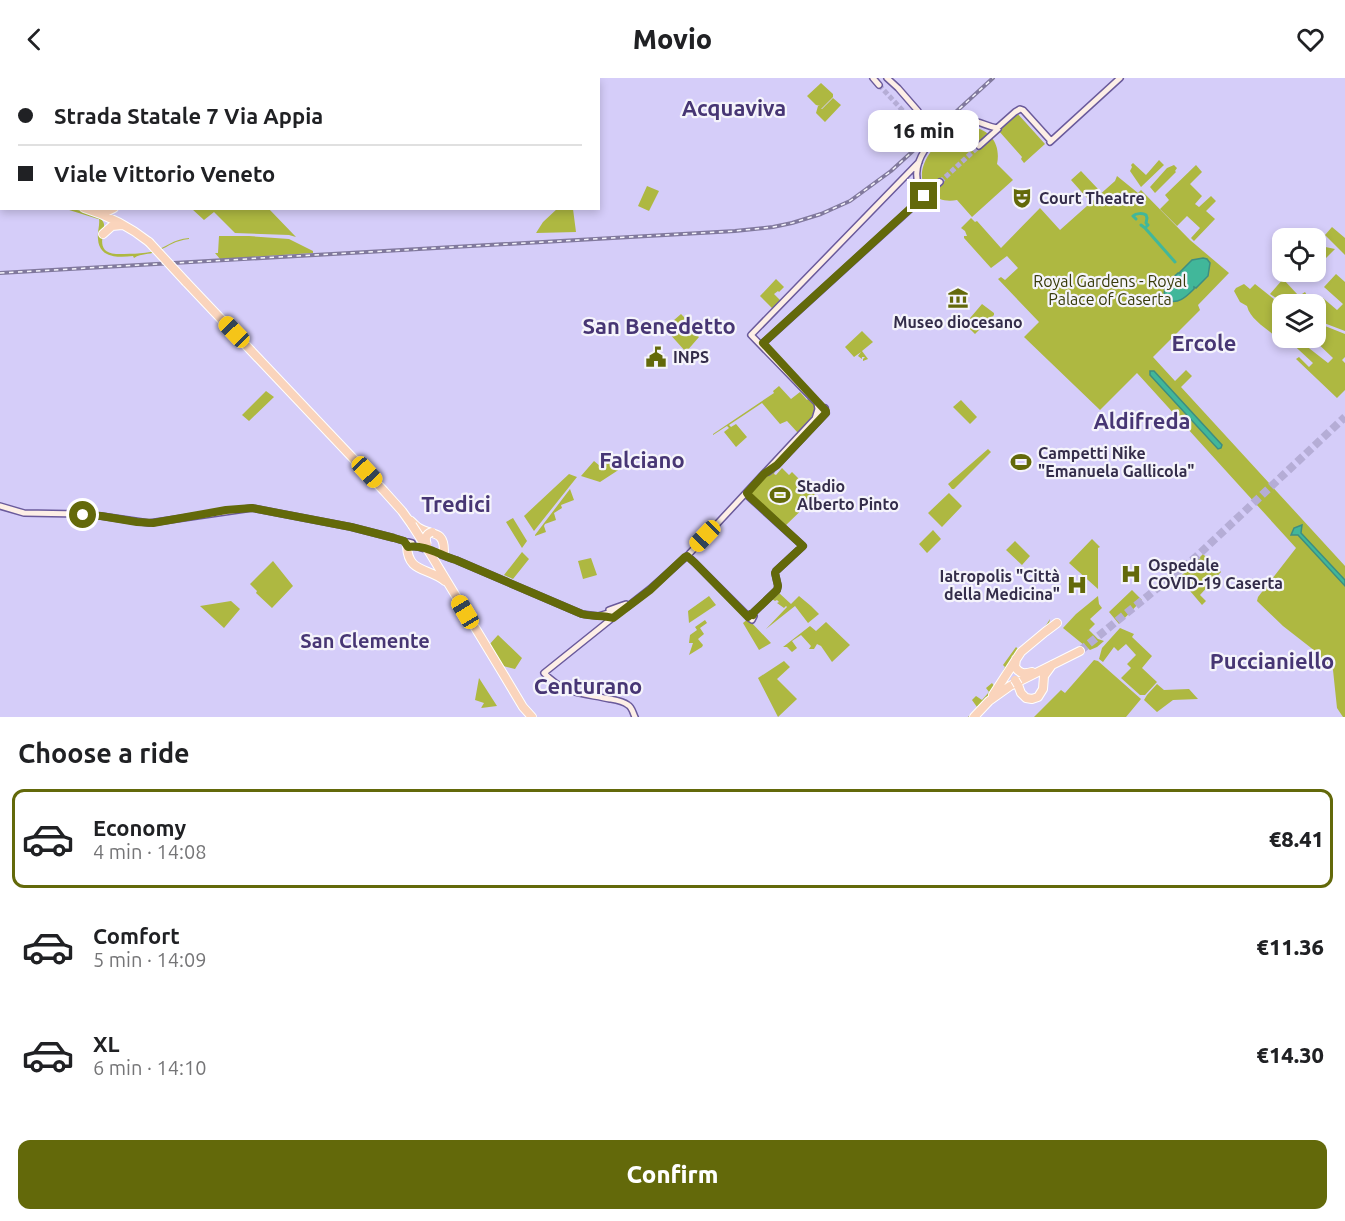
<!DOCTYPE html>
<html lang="en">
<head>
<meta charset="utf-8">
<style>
  :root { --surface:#fff; --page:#f6f6f6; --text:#202124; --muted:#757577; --line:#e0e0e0; --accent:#63690a }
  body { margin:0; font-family:Ubuntu,sans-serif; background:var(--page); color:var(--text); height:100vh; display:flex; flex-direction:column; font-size:22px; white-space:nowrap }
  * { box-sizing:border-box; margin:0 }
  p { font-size:20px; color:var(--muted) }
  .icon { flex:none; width:33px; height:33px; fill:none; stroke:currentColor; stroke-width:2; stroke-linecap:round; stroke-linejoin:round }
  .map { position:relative; height:639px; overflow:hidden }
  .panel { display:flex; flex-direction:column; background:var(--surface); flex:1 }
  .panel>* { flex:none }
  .top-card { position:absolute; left:0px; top:0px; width:600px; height:132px; box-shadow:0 3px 9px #0003; display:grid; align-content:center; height:132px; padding:0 18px; background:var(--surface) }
  .controls { position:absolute; left:1272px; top:150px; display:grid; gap:12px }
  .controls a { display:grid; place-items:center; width:54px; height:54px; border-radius:12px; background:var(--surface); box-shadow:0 3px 9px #0003; font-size:30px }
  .end { position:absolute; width:27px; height:27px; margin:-14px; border:8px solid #63690a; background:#fff; box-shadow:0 0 0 3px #fff }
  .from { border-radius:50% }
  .bubble { position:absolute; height:42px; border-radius:12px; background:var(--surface); box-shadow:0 3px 9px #0003; font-size:20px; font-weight:800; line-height:42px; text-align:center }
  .car { position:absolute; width:18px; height:36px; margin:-18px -9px; border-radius:8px; box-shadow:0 0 4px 2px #0007; background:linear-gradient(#f5c518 24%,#345 0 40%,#f5c518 0 76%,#345 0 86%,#f5c518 0) }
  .top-card b { display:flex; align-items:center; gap:21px; height:57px; font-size:22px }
  .top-card b+b { border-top:2px solid var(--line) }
  .top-card i { width:15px; height:15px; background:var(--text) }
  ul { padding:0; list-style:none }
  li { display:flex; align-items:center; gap:18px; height:99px; margin:0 12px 9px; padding:0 6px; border:3px solid transparent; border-radius:12px }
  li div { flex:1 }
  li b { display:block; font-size:22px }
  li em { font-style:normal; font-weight:800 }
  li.selected { border-color:var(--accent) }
  li>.icon { width:54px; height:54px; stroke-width:1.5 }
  h2 { padding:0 18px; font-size:27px; line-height:72px }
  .primary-button { display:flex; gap:12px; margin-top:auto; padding:12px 18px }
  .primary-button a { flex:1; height:69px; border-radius:12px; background:var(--accent); color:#fff; font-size:24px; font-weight:800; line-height:69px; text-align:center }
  header { display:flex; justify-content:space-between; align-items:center; height:78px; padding:0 18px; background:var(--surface); font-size:27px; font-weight:800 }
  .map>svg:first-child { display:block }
  .green { fill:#aeb841 }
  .water { fill:#41b79a; stroke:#3d8e82; stroke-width:1.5 }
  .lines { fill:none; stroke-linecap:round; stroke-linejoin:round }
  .canal { stroke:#41b79a; stroke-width:3 }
  .secondary-tunnel { stroke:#b5add6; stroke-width:5; stroke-dasharray:5 2.5; stroke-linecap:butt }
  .trunk-tunnel { stroke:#b5add6; stroke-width:8; stroke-dasharray:8 4; stroke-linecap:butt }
  .secondary-casing { stroke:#6a5a9b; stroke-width:8 }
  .trunk-casing { stroke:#fff; stroke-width:10 }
  .secondary { stroke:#fdefe6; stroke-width:5 }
  .trunk { stroke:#fad4bc; stroke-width:8 }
  .rail-casing { stroke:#81799d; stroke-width:4 }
  .rail { stroke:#f5f4fb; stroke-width:1.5; stroke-dasharray:4.5; stroke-linecap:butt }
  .trunk-bridge-casing { stroke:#fff; stroke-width:10; stroke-linecap:butt }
  .trunk-bridge { stroke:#fad4bc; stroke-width:8 }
  .route { stroke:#63690a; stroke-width:8 }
  .labels { text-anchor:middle; stroke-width:4.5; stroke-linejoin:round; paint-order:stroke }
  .poi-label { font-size:16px; font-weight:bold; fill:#342d4a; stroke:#f5f4fb; text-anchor:start }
  .park-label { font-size:16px; fill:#383b0a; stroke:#f5f4fb }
  .quarter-label { font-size:20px; font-weight:bold; fill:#473674; stroke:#f5f4fb }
  .district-label { font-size:22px; font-weight:bold; fill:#473674; stroke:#f5f4fb }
</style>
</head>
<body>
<header><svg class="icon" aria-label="back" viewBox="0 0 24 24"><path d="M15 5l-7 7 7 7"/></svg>Movio<svg class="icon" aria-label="heart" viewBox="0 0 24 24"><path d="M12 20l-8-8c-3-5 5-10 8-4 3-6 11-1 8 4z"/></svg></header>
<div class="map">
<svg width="1345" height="639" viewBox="0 0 1345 639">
  <rect width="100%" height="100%" fill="#d5cdf9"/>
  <path class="green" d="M821,5L833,16V19L821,31H822L833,20L841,27L825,44L816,35L818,28H820L816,27L807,18Z
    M1017,35L1045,66L1024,85L1021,81L1022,79L998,52Z
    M972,49C991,52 1001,67 997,86L1013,102L972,139L957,122C947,124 938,122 930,115C910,97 931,67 950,56C957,52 964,50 972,49Z
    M1159,82L1164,87L1141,109L1130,93L1132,89L1131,87L1133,85L1146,97Z
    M1174,87L1177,90L1175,93L1176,94L1155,115L1150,109L1167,90Z
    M1196,87L1202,94L1190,106L1202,118L1195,126L1199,129L1211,118L1216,123L1206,133L1215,141L1194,163L1191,160L1200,150L1187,138L1177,148L1160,131L1169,122L1165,117Z
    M1081,93L1098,111L1087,120L1071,102Z
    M1117,98L1138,115L1141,112L1190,162L1229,195L1198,227L1200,232L1153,279L1175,303L1186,292L1192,298L1181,309L1345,488V639H1343L1337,630L1333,592L1315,573L1283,548L1257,523L1258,519L1296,470L1137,295L1100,332L1024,259L1039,244L998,201L1001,199L1005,202L1018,190L1007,178L991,190L964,160V158H967L965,153L961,150L971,140L975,144L977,143L1001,170L1040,130L1060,152L1115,103Z
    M647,108L659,113L649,133L638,128Z
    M558,130L573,131L576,154L536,155L543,144Z
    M66,131C75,131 102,135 104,146C105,155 94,174 116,176C125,176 145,176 154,173C167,169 173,161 189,160V161C174,163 171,167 158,173C150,177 141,175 134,180L133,178C118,180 99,180 98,161C97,154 100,148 99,141H98Z
    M192,131H269L296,159L308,168L296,159L289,157L235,155L214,134L204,142Z
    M1332,149L1345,160V177L1325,157Z
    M219,158H249L289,161L313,173V175L220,181L215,175H218Z
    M1316,167L1335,171L1318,188L1316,186Z
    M1336,196L1345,204V253L1316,242V226H1308L1302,218V216L1305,214L1309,221L1314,222L1318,225L1323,220L1337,232L1343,226L1324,209Z
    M776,201L784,209L779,214L778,213L774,216L781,223L773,231L760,218Z
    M1283,201L1298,217L1287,223L1282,224L1270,216Z
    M1244,206L1250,211L1255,206L1279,225L1291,226H1282V252L1276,259C1266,250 1250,241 1247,228L1240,224L1234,213L1236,210Z
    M982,226L994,235V237L975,256L965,246Z
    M681,236L684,239L685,244L699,259L686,274L667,253L668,251L666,249Z
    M1316,246L1325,248L1345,256V279L1342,282L1345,285V312L1337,320L1296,281L1299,279L1309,289L1313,285L1286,260H1296L1328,285L1333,280L1312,260H1316Z
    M862,253L873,264L862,273L868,281L863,283V281L865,279H862V281L858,278L861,274L854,279L845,269Z
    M779,308L791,321L800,314L807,322L809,320L815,326C815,339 806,346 798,355L787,343L780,346L762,325L729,347L731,349L736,346L747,359L736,369L724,354L729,350L727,348L713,357V356L774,315L773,313Z
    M266,313L274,319L249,343L242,337Z
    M961,322L977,339L970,346L953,329Z
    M988,371L991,374L954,411H952L948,406Z
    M619,381L624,389L622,391H620L600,404L581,398L594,383L600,388L606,384L607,386L612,383L613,384Z
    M782,390L789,397L792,394L816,418L784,449L749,416V414L770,393H775L774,396L776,397Z
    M569,396L577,399L534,453L524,438Z
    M570,411L574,422L561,427L562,430L554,435L556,442L545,446L544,448L546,454L535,458V457Z
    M949,415L962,428L942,449L928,435Z
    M513,440L527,463L522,470L506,444Z
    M933,452L941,461L927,475L919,466Z
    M1092,461L1100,469L1098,470V511L1069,485Z
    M1015,463L1030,478L1022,487L1006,472Z
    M522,474L529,481L513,501L504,497Z
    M1203,476L1221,494L1200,517L1206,523L1202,527L1179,500Z
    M591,480L597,497L583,501L578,483Z
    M273,483L293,508L272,530L256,515L257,513L250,506Z
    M1132,512L1142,522L1119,546L1109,534Z
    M778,514L791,526L799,518L811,528L819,536L808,545L795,528L766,551L787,529L786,528L784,530L777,525L779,524L777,522L775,523L772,521Z
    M709,518L716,527L689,545L688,533Z
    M1098,518L1099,526L1102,530L1090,541L1095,546L1089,552L1098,561L1104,563L1097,569L1090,572L1063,550L1076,536Z
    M231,523L240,531L224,550L200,528Z
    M748,541L771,565L759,572L743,545Z
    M1050,541L1049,546L1042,555L1021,573L991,619L972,639H968L977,629L972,622L976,618L982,622L989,614L986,610L992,605L995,609L1005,589L1003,587L1016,569L1018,571C1031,562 1042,555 1050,541Z
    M705,542L707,545L700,550L704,556L698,561L703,567L702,569L689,577L693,565H689L690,557L697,552L695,549Z
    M826,544L850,567L832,584L821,568L817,566L814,571H809L811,568L801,557L792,563L797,570L792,574L787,569H783L810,548L816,553Z
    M1120,550L1134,556L1132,559L1152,578L1142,590L1157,604L1145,617H1140L1121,600L1131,590L1127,586L1136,577L1126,566L1118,573L1114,569L1103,584L1099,581L1102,570Z
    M498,557L522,580L515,591L499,587L488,568Z
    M1094,582L1098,583L1141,621L1126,639H1034L1061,612L1065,615Z
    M784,583L790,589L777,601L797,621L778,639L758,600Z
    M479,600L497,628L481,630L484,625L475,622Z
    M1157,606L1164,612L1189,611L1198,621L1173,622L1157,634L1144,622L1147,617Z"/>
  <path class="water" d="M1203,180L1207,181L1210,185L1208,198L1196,210L1194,209V211C1186,219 1178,227 1166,222C1160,211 1170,202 1178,195H1180V194L1192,182Z
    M1150,293H1154L1222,367L1221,370L1218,371L1150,297Z
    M1302,447L1301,455L1345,502V508L1298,457H1291L1294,450Z"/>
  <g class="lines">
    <path class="canal" d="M1136,141L1133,138C1136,135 1143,135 1146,137L1147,140L1146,145L1148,147L1145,150L1141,147
      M1145,150L1175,184"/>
    <path class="secondary-tunnel" d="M879,7L930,62L931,68L929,73
      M918,33C926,41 936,54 949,54
      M940,104L979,68"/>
    <path class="trunk-tunnel" d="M1080,573L1197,478L1345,339"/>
    <g class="secondary-casing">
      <path id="secondary" d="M873,0L879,7
        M887,0L898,10L918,33
        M1050,64L1120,0
        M979,68L998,51
        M924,118C902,88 934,51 965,44C979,41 984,48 997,50L1015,34L1020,31L1023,32L1051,63
        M761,267L940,104
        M815,341L818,331L817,325L751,257L919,84
        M768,394L777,387L826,335
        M748,418L803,468L776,493L775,495L778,508L777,512L754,534L753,537
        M0,428L24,435L80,436L101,438L149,445L252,430L351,449L394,460L404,463L407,467
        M408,464L412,465L411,469L407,468Z
        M412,468L418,469L438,475
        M689,476L825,330
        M441,477L456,482L582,536L598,538L619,532
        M690,480L749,539
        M627,529L650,511L688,477
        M625,530L544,595C565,617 583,615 610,621C616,622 623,623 628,627C632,629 633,635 635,639
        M609,532L623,527L625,530L627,529L626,526L623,527
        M751,536L754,538L752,542L749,540Z"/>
    </g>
    <g class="trunk-casing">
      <path id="trunk" d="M0,84L2,86
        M84,130C109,138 129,148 149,164
        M100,134H106L114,130
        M103,156L112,148L122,147
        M186,204L384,413L402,433L412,447
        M411,443C412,444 417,449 419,450C431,458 444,451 444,473
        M407,468C408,495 427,489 445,503
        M428,472L502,594L523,629L532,639
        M1016,581L1015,589C1020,596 1024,596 1032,594
        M1018,607L1021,615L1026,620L1032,621L1038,619L1043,611L1044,598L1052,587
        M993,617L1021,574L1045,554L1057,545
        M974,639L989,623L1010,608L1080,573"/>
    </g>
    <use href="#secondary" class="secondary"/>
    <use href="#trunk" class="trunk"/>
    <g class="rail-casing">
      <path id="rail" d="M0,195L735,153L773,149L792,145L821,136L850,123L891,93L993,0"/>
    </g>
    <use href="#rail" class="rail"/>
    <g class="trunk-bridge-casing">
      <path id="trunk-bridge" d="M149,164L186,204
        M412,447L428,472
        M427,467C425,461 425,456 432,454
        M1015,602L1018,607"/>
    </g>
    <use href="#trunk-bridge" class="trunk-bridge"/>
  </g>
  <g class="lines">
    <path class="route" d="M83,437L101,438L137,444L153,445L226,432L252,430L351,449L394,460L404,463L408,469C425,466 441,478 456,482L582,536C592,539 603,537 613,540L650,512L685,479L687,478L695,485L748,539L751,536L753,537L754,534L777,512L778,508L775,495L776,493L803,468L749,418L747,415L764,396L777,387L826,335V333L763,265L924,118"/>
  </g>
  <defs>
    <g id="theatre-bare" transform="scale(1.62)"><path d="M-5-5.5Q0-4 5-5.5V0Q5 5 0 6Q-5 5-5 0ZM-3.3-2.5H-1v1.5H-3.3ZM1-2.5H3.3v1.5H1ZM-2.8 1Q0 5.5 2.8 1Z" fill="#63690a" stroke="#f5f4fb" stroke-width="2.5" paint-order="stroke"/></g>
    <g id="museum-bare" transform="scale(1.62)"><path d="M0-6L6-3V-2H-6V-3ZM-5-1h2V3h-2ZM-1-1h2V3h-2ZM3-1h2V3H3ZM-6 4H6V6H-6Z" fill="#63690a" stroke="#f5f4fb" stroke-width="2.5" paint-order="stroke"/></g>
    <g id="civic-bare" transform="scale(1.62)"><path d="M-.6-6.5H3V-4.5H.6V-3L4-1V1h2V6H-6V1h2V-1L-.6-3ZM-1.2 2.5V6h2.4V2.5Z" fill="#63690a" stroke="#f5f4fb" stroke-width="2.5" paint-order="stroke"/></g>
    <g id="stadium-bare" transform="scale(1.62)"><path d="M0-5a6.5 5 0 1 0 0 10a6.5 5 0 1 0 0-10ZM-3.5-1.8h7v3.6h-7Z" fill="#63690a" stroke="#f5f4fb" stroke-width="2.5" paint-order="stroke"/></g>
    <g id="hospital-bare" transform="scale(1.62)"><path d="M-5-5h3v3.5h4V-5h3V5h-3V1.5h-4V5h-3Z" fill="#63690a" stroke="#f5f4fb" stroke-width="2.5" paint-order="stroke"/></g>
  </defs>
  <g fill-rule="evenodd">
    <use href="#theatre-bare" x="1022" y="120"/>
    <use href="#museum-bare" x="958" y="220"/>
    <use href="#civic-bare" x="656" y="279"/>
    <use href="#stadium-bare" x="1021" y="384"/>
    <use href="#stadium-bare" x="780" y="417"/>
    <use href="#hospital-bare" x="1131" y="496"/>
    <use href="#hospital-bare" x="1077" y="507"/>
  </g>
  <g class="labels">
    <g class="poi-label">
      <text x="1039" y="126">Court Theatre</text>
      <text x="958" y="250" text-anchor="middle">Museo diocesano</text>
      <text x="673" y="285">INPS</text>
      <text x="1038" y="381">Campetti Nike<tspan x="1038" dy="18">"Emanuela Gallicola"</tspan></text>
      <text x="797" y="414">Stadio<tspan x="797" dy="18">Alberto Pinto</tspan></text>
      <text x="1148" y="493">Ospedale<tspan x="1148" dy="18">COVID-19 Caserta</tspan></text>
      <text x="1060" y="504" text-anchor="end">Iatropolis "Città<tspan x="1060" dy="18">della Medicina"</tspan></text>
    </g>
    <g class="park-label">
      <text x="1110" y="209">Royal Gardens - Royal<tspan x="1110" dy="18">Palace of Caserta</tspan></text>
    </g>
    <g class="quarter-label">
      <text x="365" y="570">San Clemente</text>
    </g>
    <g class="district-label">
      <text x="734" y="38">Acquaviva</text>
      <text x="659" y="256">San Benedetto</text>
      <text x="1204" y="273">Ercole</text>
      <text x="1142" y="351">Aldifreda</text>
      <text x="642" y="390">Falciano</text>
      <text x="456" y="434">Tredici</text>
      <text x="1272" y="591">Puccianiello</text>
      <text x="588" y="616">Centurano</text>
    </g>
  </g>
</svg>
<div class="controls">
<a><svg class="icon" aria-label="locate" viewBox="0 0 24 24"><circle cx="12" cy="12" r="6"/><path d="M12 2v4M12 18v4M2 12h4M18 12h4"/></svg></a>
<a><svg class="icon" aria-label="layers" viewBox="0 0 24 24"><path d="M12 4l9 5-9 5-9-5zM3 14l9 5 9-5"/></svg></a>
</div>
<i class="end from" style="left:83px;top:437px"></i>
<i class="end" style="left:924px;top:118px"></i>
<div class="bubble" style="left:868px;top:32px;width:111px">16 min</div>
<i class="car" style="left:234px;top:254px;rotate:316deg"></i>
<i class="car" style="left:367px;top:394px;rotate:137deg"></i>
<i class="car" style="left:705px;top:458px;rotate:224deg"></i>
<i class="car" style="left:465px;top:534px;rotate:329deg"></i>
<div class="top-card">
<b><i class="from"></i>Strada Statale 7 Via Appia</b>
<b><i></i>Viale Vittorio Veneto</b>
</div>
</div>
<section class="panel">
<h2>Choose a ride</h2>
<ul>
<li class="selected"><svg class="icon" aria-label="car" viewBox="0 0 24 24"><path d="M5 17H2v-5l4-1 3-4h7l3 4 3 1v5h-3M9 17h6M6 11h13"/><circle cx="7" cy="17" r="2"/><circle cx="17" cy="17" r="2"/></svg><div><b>Economy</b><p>4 min · 14:08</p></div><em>€8.41</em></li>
<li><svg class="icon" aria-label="car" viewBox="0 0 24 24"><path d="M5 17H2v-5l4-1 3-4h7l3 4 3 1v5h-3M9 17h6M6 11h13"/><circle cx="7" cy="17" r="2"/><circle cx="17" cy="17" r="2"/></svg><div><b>Comfort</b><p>5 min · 14:09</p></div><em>€11.36</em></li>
<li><svg class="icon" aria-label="car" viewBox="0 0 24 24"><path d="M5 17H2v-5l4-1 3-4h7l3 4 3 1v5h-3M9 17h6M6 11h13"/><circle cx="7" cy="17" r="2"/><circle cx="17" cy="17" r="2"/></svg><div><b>XL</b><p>6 min · 14:10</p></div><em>€14.30</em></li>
</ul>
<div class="primary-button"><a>Confirm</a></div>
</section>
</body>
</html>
